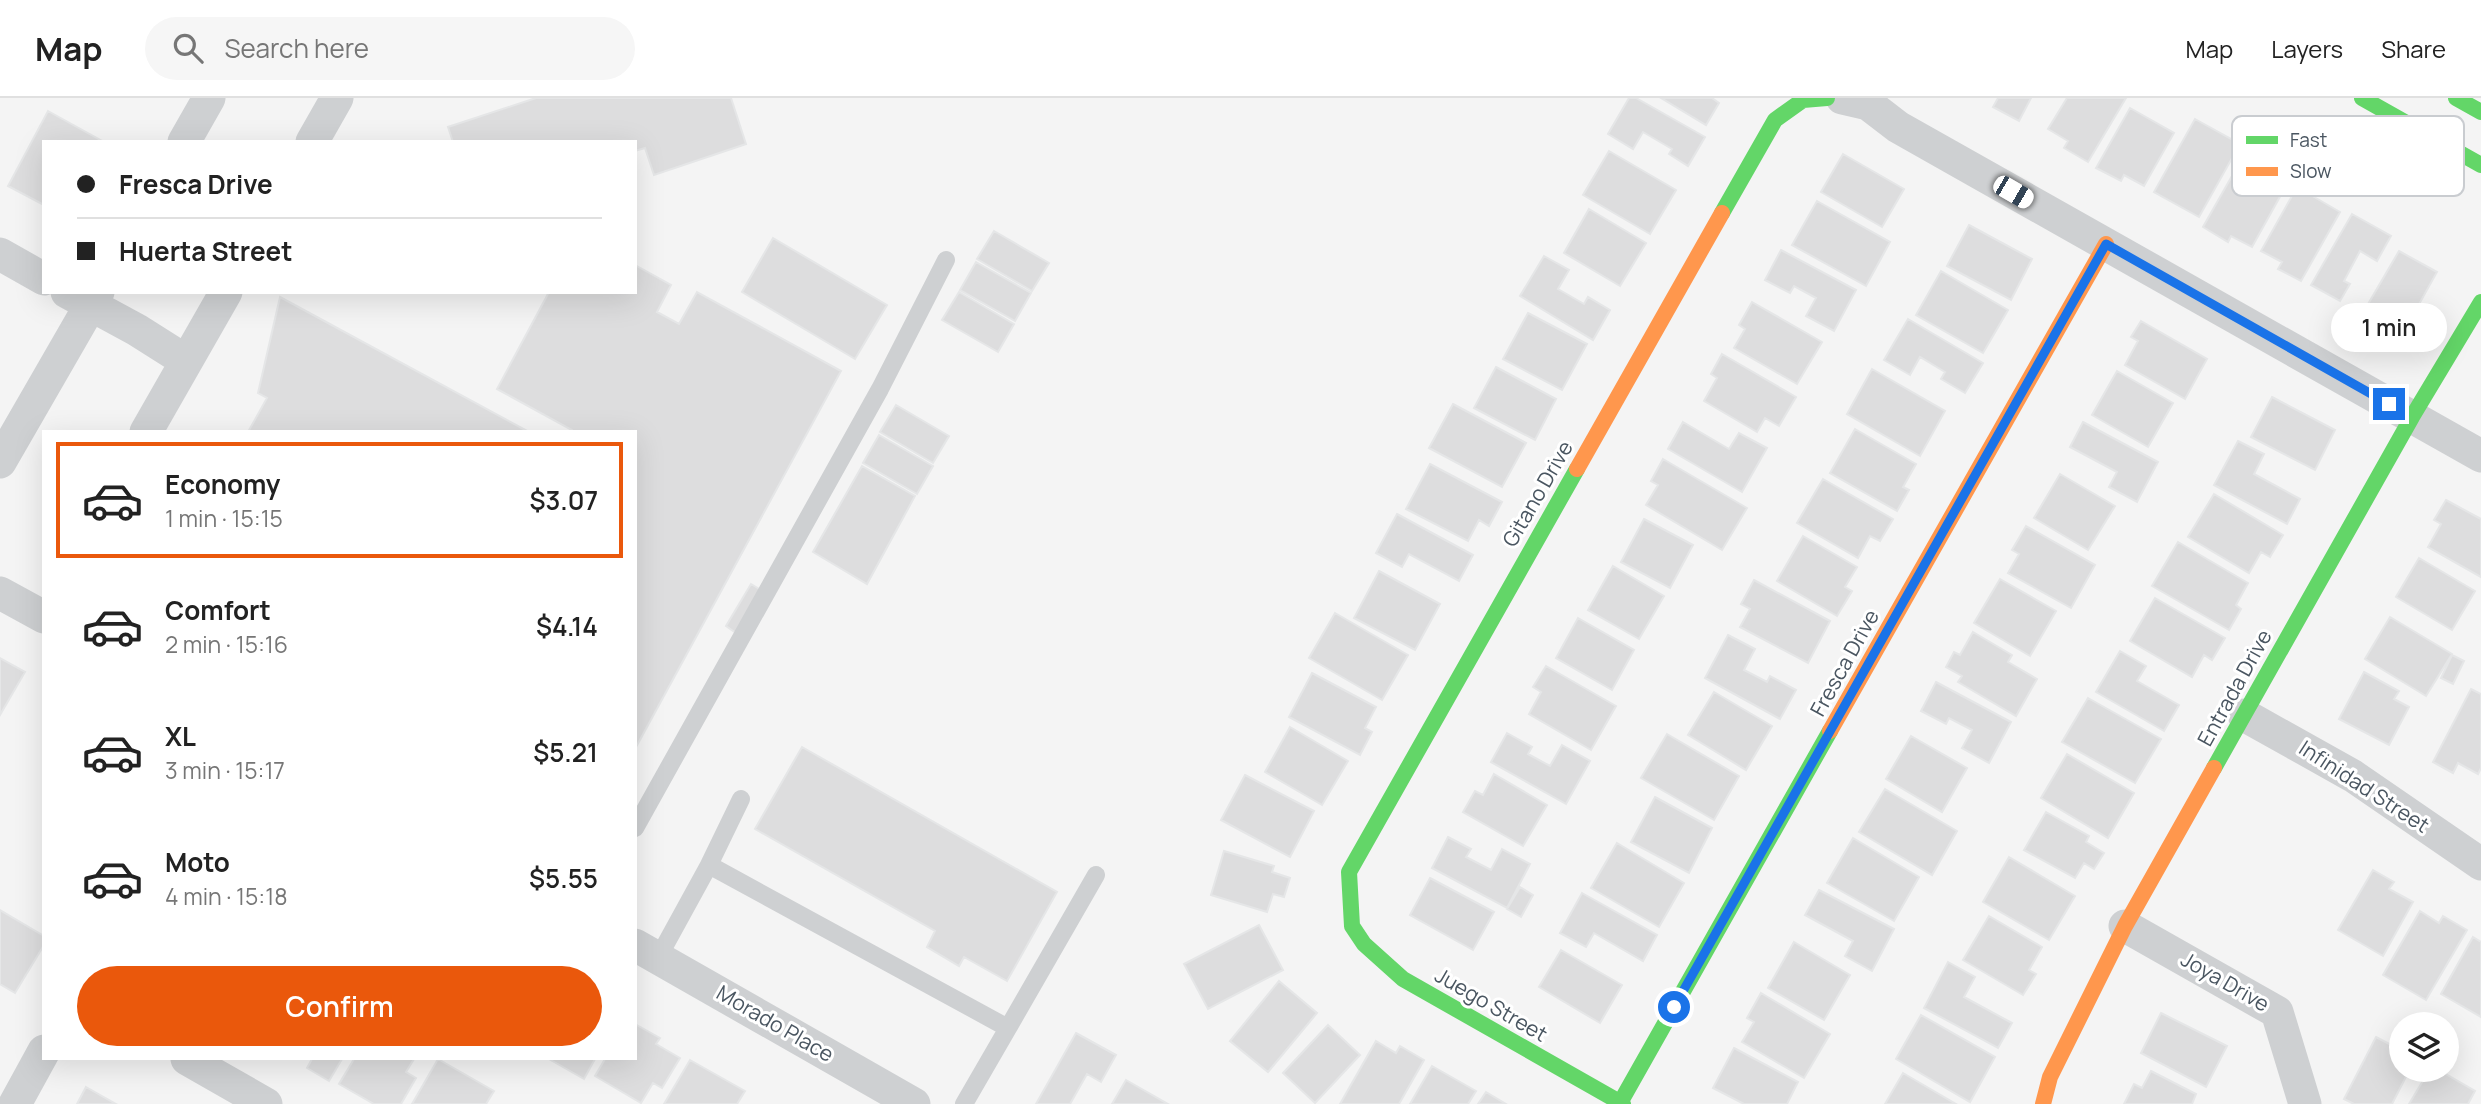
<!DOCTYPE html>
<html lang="en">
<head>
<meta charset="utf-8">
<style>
  :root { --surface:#fff; --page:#f6f6f6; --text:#222; --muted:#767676; --line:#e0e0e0; --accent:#ea580c }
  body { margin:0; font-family:Manrope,sans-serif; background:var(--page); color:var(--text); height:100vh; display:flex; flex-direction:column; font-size:26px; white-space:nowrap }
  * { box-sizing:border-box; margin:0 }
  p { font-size:23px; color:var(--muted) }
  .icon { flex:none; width:38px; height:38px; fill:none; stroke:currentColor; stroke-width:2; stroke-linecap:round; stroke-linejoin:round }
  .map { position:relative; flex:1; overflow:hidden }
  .sheet { position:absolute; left:42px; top:332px; width:595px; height:630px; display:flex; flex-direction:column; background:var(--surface); border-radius:0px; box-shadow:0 7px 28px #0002 }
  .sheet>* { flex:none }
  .top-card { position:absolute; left:42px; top:42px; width:595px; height:154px; border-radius:0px; box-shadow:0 7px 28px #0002; display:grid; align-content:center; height:154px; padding:0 35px; background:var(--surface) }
  .fabs { position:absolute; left:2389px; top:914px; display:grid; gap:14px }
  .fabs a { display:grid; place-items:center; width:70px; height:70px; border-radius:50%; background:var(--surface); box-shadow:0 7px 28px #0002; font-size:35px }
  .end { position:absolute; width:32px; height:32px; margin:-16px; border:9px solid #1a73e8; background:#fff; box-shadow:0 0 0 4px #fff }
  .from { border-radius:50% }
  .bubble { position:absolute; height:49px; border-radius:24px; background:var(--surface); box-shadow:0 7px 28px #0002; font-size:23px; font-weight:600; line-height:49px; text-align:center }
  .car { position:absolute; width:21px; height:42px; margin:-21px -10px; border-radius:9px; box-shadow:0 0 5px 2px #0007; background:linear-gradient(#fff 24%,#345 0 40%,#fff 0 76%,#345 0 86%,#fff 0) }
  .top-card b { display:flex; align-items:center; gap:24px; height:66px; font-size:26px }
  .top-card b+b { border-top:2px solid var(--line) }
  .top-card i { width:18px; height:18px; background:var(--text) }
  ul { padding:12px 0 0; list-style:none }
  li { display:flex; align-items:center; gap:21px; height:116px; margin:0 14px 10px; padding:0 21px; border:4px solid transparent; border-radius:0px }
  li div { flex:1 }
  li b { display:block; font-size:26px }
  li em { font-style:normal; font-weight:600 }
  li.on { border-color:var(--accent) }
  li>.icon { width:63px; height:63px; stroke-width:1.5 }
  .action { display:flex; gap:14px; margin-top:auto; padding:14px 35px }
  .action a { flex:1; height:80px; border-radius:42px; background:var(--accent); color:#fff; font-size:28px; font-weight:600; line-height:80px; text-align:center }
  header { display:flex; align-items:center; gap:42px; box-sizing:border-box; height:98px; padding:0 35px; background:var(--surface); border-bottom:2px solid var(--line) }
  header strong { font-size:33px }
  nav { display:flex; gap:38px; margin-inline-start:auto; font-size:24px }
  .search { width:490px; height:63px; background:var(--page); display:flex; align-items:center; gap:18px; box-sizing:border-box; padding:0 24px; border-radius:38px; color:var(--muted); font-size:26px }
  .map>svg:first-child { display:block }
  .building { fill:#ddddde; stroke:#e5e6e7; stroke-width:2 }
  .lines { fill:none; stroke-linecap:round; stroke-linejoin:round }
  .lane { stroke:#ced0d2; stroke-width:18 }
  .street { stroke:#ced0d2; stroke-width:33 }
  .fast { stroke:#63d668; stroke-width:16 }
  .slow { stroke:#ff974d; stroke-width:16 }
  .route { stroke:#1a73e8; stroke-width:9 }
  .labels { text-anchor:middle; stroke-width:6; stroke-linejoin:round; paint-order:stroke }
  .street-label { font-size:21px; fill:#4a5661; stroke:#fff }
  .key { fill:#fff; stroke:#c9ccd0; stroke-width:2 }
  .key-label { font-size:19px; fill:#4a5661 }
</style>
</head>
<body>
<header>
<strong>Map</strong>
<div class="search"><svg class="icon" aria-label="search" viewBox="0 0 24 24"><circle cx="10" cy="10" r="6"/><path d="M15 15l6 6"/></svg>Search here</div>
<nav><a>Map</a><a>Layers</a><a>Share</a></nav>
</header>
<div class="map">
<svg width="2481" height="1006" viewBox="0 0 2481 1006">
  <rect width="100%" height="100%" fill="#f4f4f4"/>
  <path class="building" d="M536,0H731L746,46L654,77L645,50L635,53V44H453L448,29Z
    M1629,0H1636L1705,39L1688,68L1669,56L1672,51L1643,34L1633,51L1608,36Z
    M1661,0H1712L1719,5L1706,27Z
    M1998,0H2031L2019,23L1993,9Z
    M2067,0H2126L2088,64L2064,50L2068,43L2048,31Z
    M2130,10L2174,35L2144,88L2124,77L2121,83L2096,70Z
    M48,13L104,44H44V107L8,88Z
    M2195,21L2240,46L2199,119L2154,94Z
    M1609,53L1676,92L1650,136L1583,97Z
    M1843,56L1904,91L1882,129L1821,94Z
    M2237,69L2282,95L2252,149L2231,138L2228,144L2203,129Z
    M2297,89L2340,114L2301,183L2278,171L2282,164L2261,153Z
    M1817,103L1890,144L1866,188L1792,147Z
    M1589,111L1646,145L1620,188L1564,155Z
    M2352,116L2391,138L2377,163L2360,153L2344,183L2350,186L2340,203L2311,187Z
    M1969,127L2032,161L2011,202L1947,168Z
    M994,133L1049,165L1032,193L977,161Z
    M773,140L887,207L855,261L742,194Z
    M1781,152L1856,192L1834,233L1806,218L1816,200L1794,188L1790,195L1765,182Z
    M2399,153L2437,174L2403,235L2364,213Z
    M1544,158L1569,172L1558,191L1584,206L1588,199L1610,212L1593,242L1520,198Z
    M976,164L1031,195L1015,223L960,192Z
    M635,167L671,187L657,214L679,226L697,194L841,273L635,651V334H572V332L497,291L549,194H635Z
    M1941,173L2008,212L1983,255L1916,217Z
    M959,194L1014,226L998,254L942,222Z
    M280,199L529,334H248L267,300L258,295Z
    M1752,204L1822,244L1797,286L1734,250L1745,231L1739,227Z
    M1528,215L1587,246L1562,292L1503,261Z
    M1908,221L1983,265L1965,295L1941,281L1945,274L1920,259L1910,277L1884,262Z
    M2141,223L2207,261L2185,301L2125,267L2138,243L2131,239Z
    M1722,256L1796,299L1779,328L1765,320L1757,334L1704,303L1717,280L1711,276Z
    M1496,269L1556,301L1535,342L1474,310Z
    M1872,271L1945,313L1920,358L1847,316Z
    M2117,273L2173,305L2148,349L2092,317Z
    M2272,299L2335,332L2315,372L2251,339Z
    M1453,306L1526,345L1502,389L1429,350Z
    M896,307L949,338L933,365L880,334Z
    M1683,324L1729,351L1739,335L1767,350L1742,394L1668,351Z
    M2083,324L2158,364L2137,404L2109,389L2117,374L2070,349Z
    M1855,331L1916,366L1903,389L1909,392L1897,413L1830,375Z
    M879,337L933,368L917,396L863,365Z
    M2238,343L2264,356L2254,376L2300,401L2287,426L2214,387Z
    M1663,361L1747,410L1722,452L1646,407L1658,387L1651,383Z
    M1430,366L1502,404L1489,428L1479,422L1468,443L1406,411Z
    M862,368L915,398L867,486L813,454Z
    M2060,376L2115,408L2088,452L2034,420Z
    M1823,381L1893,421L1880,443L1870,438L1858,460L1797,425Z
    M2214,396L2283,437L2270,459L2261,454L2249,475L2188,439Z
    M2446,402L2481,421V479L2428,449L2441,426L2434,422Z
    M1397,416L1473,457L1459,483L1409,456L1402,469L1376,455Z
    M1644,421L1693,447L1670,490L1621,464Z
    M2026,428L2095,467L2071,510L2008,475L2019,456L2012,452Z
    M1803,438L1857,469L1845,489L1852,493L1837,518L1777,483Z
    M2178,444L2248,485L2236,507L2241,511L2229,532L2152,488Z
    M2419,460L2475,493L2452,532L2396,499Z
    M1613,468L1664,498L1639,541L1588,512Z
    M1379,473L1440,506L1415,552L1354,520Z
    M2000,481L2056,513L2030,558L1974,525Z
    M1754,482L1830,523L1808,565L1740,529L1750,511L1741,506Z
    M751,486L761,492L736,535L726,528Z
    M2155,500L2225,540L2212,562L2204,557L2192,579L2130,543Z
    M1335,515L1408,557L1382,602L1309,560Z
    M2390,519L2452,556L2426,598L2365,561Z
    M1578,520L1634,552L1612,592L1556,560Z
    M1973,534L2012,557L2008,564L2037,581L2016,618L1958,584L1962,578L1946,569L1954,554L1960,557Z
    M1728,537L1755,551L1744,572L1767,584L1770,578L1796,592L1780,621L1705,580Z
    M2120,553L2146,568L2137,583L2179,607L2164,633L2096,594Z
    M2452,557L2464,563L2453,586L2441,580Z
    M0,560L25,574L0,617Z
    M1546,568L1616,608L1591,652L1529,616L1541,594L1533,589Z
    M2364,574L2399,593L2394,601L2409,609L2389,647L2339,621Z
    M1312,575L1376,609L1365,630L1372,634L1360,657L1289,619Z
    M1936,584L2011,624L1989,665L1962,650L1972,632L1949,620L1946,626L1921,613Z
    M2471,591L2481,596V670L2478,676L2458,665L2453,675L2433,664Z
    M1714,594L1772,628L1746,672L1688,637Z
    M2088,600L2161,641L2135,685L2062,644Z
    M1290,629L1348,663L1322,707L1265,674Z
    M1507,635L1532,649L1528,656L1550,668L1562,647L1590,663L1566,706L1491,664Z
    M1667,636L1739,678L1714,722L1641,680Z
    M1911,638L1967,670L1942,714L1886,681Z
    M802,649L1057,794L1007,883L964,859L959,868L927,849L935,833L755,731Z
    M2067,656L2134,695L2108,740L2041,700Z
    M1494,676L1547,707L1523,748L1463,714L1475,693L1483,697Z
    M1245,677L1314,713L1290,759L1221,722Z
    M1885,691L1957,733L1932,777L1859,734Z
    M1655,699L1712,730L1689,775L1631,744Z
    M2046,714L2089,738L2086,744L2104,755L2094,771L2084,765L2075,780L2024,752Z
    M1448,739L1471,751L1466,759L1491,772L1502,751L1530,766L1507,810L1432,770Z
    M1853,740L1919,779L1894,823L1827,785Z
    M1617,745L1684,785L1659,829L1591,790Z
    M1224,753L1274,768L1272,774L1290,780L1284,799L1273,796L1267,814L1211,797Z
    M2009,759L2075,798L2049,842L1983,804Z
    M2373,772L2394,784L2389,791L2413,804L2383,858L2338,832Z
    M1430,780L1494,814L1473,852L1410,817Z
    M1520,789L1533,797L1521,819L1507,811Z
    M1819,792L1894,831L1872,873L1845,858L1853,843L1805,817Z
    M1582,795L1657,837L1643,863L1594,835L1586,849L1560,835Z
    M0,812L44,838V847L15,895L0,886Z
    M2420,813L2439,825L2443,818L2467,832L2426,902L2383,877Z
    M1989,818L2042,849L2029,872L2036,876L2023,897L1963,862Z
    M1259,827L1283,872L1208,911L1184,866Z
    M2473,839L2481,844V919L2441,896Z
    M1794,844L1850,877L1824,922L1768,890Z
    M1561,852L1622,887L1600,925L1539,889Z
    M1948,864L1975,879L1964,899L2012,925L1998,950L1924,910Z
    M1279,883L1317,915L1268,974L1230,943Z
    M1761,895L1830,936L1804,980L1742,944L1754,924L1747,920Z
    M2161,915L2227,948L2206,989L2141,955Z
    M1921,917L1995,959L1970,1004L1896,961Z
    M635,926L660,940L656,946L680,960L662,990L653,985L641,1005L595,978L605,961H635Z
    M1328,927L1360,957L1315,1005L1283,975Z
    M1076,935L1116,957L1101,984L1087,976L1070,1006H1036Z
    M2376,939L2401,952V971H2410L2392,1006H2354L2344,1001Z
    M1376,943L1396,955L1400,948L1424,962L1399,1006H1340Z
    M1734,950L1798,984L1787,1006H1744L1713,990Z
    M312,961H342L329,983L307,970Z
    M354,961H414L406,974L416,980L401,1006H374L339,986Z
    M438,961L494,993L486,1006H412Z
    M549,961H595L584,981Z
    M690,962L745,993L737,1006H664Z
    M1432,968L1476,993L1468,1006H1410Z
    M2430,971H2437L2475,993L2468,1006H2409Z
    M2151,973L2196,996L2192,1006H2124L2134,986L2142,990Z
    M1903,975L1956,1006H1885Z
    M1126,982L1168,1006H1112Z
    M86,989L116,1006H77Z
    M1486,994L1506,1006H1478Z"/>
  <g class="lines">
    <path class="lane" d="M635,730L880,291L946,162
      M709,767L741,701
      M658,860L709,767L1008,930L964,1006
      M1008,930L1096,777"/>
    <path class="street" d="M1842,0L1868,6L1898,29L2481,358
      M184,44L209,0
      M312,44L337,0
      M0,156L44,181
      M67,194L137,232L186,263
      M146,334L226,194
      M0,364L98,194
      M0,495L44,519
      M2244,617L2353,678L2481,766
      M2125,828L2277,914L2305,1006
      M635,847L914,1006
      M187,961L266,1006
      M15,1006L44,953"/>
    <path class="fast" d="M2362,0L2481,67
      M2456,0L2481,14
      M1722,115L1775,22L1803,2L1827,0
      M1577,371L1349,774L1352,828L1364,846L1403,881L1623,1006
      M2214,670L2412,319L2481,204
      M1620,1005L1830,633"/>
    <path class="slow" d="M1577,371L1722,115
      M1830,633L2106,146
      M2043,1006L2050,979L2125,828L2214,670"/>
  </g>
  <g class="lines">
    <path class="route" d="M1674,909L2106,146L2389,306"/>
  </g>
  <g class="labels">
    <g class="street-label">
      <text transform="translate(1538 396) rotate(-60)" y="7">Gitano Drive</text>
      <text transform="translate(1845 565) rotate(-61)" y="7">Fresca Drive</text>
      <text transform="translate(2235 590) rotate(-61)" y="7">Entrada Drive</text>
      <text transform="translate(2364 689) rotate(33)" y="7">Infinidad Street</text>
      <text transform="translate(2225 884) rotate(30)" y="7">Joya Drive</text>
      <text transform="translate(1491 907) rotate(30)" y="7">Juego Street</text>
      <text transform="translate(775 926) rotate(30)" y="7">Morado Place</text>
    </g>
  </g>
  <rect x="2232" y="18" width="232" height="80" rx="10" class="key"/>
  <rect x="2246" y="38" width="32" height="8" fill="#63d668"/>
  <rect x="2246" y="69" width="32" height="9" fill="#ff974d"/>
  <g class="key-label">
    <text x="2290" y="49">Fast</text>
    <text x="2290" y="80">Slow</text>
  </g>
</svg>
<div class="fabs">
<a><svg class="icon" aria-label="layers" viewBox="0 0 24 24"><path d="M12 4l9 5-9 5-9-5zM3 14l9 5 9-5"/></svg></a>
</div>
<i class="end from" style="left:1674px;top:909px"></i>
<i class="end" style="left:2389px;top:306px"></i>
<div class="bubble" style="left:2331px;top:205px;width:116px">1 min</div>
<i class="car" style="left:2013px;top:94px;rotate:120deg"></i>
<div class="top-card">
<b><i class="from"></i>Fresca Drive</b>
<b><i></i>Huerta Street</b>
</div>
<section class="sheet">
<ul>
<li class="on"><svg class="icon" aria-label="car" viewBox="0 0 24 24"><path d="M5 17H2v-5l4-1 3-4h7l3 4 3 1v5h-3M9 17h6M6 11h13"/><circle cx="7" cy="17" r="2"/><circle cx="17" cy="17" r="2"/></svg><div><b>Economy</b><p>1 min · 15:15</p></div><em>$3.07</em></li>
<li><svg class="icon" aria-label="car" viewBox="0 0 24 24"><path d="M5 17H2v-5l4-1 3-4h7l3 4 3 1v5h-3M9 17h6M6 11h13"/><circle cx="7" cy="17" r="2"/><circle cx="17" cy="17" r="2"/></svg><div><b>Comfort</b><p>2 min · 15:16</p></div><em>$4.14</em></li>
<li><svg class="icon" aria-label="car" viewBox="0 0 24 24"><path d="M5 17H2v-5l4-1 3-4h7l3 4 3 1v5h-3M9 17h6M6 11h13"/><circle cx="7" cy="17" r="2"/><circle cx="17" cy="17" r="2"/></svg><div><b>XL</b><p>3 min · 15:17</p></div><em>$5.21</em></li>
<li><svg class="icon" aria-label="car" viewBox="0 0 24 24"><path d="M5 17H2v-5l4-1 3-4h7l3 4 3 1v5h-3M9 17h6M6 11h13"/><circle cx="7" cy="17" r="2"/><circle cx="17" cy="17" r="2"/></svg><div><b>Moto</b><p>4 min · 15:18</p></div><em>$5.55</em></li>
</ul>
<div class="action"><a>Confirm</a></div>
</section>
</div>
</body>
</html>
